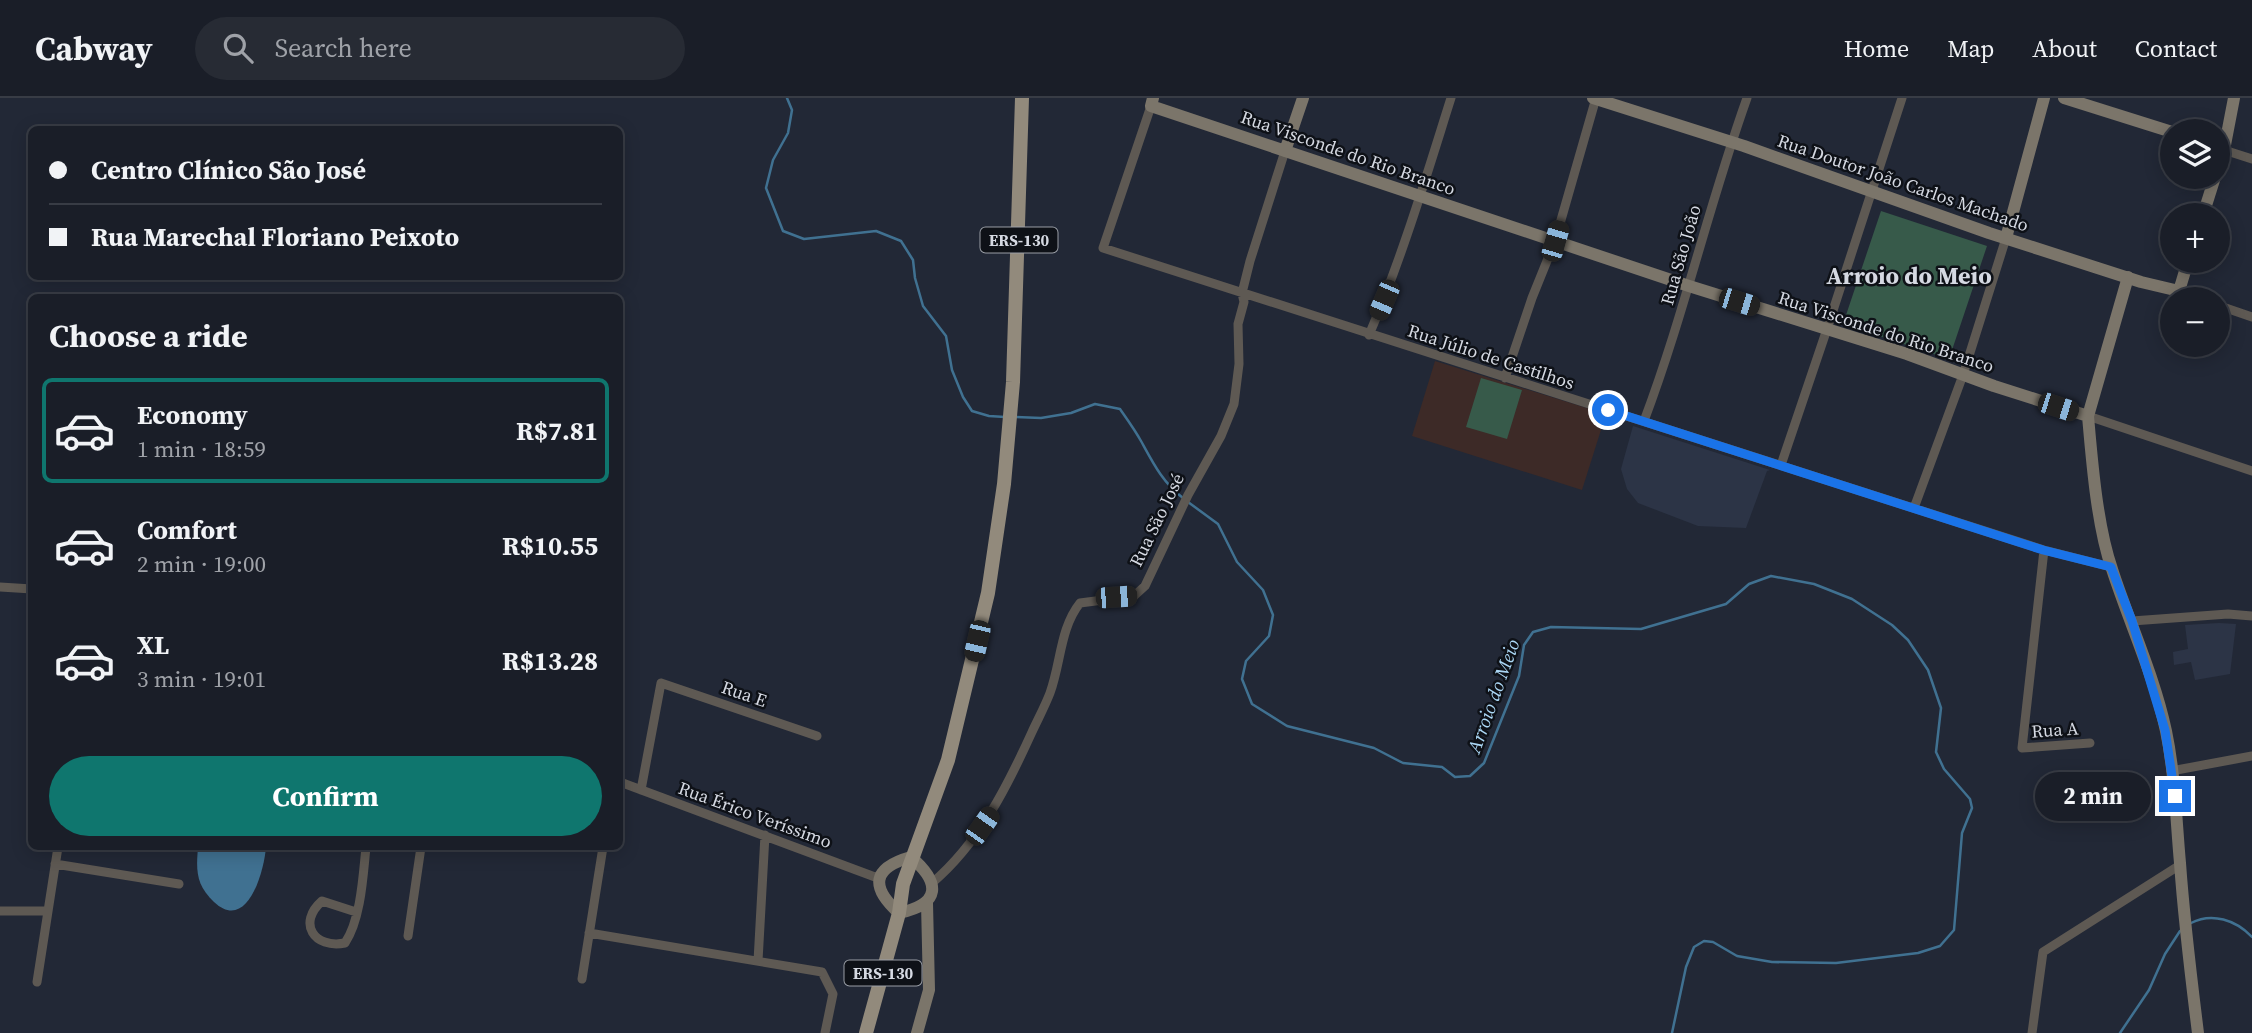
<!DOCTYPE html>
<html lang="en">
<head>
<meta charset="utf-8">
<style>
  :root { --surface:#1a1e28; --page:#272b34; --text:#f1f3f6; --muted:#9fa2a8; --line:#383c45; --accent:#0f766e }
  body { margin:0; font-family:"Source Serif 4",serif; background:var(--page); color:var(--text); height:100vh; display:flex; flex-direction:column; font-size:26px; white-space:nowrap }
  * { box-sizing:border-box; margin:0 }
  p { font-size:23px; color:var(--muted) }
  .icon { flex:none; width:38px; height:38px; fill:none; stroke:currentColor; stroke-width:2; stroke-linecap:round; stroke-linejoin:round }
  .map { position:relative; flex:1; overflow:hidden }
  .details { position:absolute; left:28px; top:196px; width:595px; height:556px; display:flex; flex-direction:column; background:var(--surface); border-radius:10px; box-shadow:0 4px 18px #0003,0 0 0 2px var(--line) }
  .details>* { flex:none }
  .hud { position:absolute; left:28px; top:28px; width:595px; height:154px; border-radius:10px; box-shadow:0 4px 18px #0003,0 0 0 2px var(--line); display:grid; align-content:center; height:154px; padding:0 21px; background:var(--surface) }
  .buttons { position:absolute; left:2160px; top:21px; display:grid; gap:14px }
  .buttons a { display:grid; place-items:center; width:70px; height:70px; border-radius:50%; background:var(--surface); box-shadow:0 4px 18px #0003,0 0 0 2px var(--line); font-size:35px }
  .end { position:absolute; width:32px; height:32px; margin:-16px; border:9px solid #1a73e8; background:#fff; box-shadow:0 0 0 4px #fff }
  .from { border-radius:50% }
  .bubble { position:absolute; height:49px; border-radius:24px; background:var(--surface); box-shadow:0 4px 18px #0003,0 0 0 2px var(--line); font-size:23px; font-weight:700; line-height:49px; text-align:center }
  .car { position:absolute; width:21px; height:42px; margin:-21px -10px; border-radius:9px; box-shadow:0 0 5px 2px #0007; background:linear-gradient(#222 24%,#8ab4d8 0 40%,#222 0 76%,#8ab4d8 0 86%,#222 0) }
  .hud b { display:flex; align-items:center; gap:24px; height:66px; font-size:26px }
  .hud b+b { border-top:2px solid var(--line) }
  .hud i { width:18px; height:18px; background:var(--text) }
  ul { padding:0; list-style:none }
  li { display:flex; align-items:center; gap:21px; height:105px; margin:0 14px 10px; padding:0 7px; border:4px solid transparent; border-radius:10px }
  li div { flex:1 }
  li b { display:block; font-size:26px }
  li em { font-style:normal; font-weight:700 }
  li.on { border-color:var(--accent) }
  li>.icon { width:63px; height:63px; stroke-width:1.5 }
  h2 { padding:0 21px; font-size:32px; line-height:84px }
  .primary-button { display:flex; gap:14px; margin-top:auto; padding:14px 21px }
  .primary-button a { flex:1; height:80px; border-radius:42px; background:var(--accent); color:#fff; font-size:28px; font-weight:700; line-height:80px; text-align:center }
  header { display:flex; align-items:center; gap:42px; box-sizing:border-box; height:98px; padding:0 35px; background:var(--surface); border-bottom:2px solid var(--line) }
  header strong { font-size:33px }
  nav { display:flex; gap:38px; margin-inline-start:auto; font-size:24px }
  .search { width:490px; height:63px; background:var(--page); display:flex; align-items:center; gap:18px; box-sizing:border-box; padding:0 24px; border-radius:38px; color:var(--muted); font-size:26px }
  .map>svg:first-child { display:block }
  .built { fill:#2c3446 }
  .education { fill:#3d2a27 }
  .green { fill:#375a4a }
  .water { fill:#407191 }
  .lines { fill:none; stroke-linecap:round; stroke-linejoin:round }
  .stream { stroke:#407191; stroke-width:2.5 }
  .street { stroke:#5e5953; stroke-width:9 }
  .secondary { stroke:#7b756a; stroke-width:12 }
  .primary { stroke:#928a7c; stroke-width:14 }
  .route { stroke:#1a73e8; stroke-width:9 }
  .labels { text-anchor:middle; stroke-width:5; stroke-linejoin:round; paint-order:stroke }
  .shield { fill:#0e1117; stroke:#999da5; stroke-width:2 }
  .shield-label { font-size:16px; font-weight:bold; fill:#d5d9e2 }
  .street-label { font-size:18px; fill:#d5d9e2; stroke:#0e1117 }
  .water-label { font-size:19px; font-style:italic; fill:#abd7f5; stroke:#0e1117 }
  .district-label { font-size:24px; font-weight:bold; fill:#d5d9e2; stroke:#0e1117 }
</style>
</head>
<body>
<header>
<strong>Cabway</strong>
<div class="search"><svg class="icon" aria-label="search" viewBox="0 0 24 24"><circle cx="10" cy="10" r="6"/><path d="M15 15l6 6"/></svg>Search here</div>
<nav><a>Home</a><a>Map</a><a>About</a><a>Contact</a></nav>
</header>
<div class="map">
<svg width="2252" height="935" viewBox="0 0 2252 935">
  <rect width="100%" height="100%" fill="#222836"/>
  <path class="built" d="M1633,328L1770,372L1767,373L1746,430L1698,428L1638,405L1627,391L1621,371Z
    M2219,525L2236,526L2230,576L2195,582L2191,564L2174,567L2173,554L2188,551L2185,527Z"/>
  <path class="education" d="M1435,263L1606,316L1582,392L1412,338Z"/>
  <path class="green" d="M1881,113L1987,148L1949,261L1843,226Z
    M1481,280L1522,292L1507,341L1466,329Z"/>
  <path class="water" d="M198,749H266C264,774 247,835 214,804C196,787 196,773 198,749Z"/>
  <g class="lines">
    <path class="stream" d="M787,0L792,12L788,35L773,62L766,90L783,133L804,141L876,133L901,143L913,162L915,180L923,208L946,238L952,272L963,299L972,313L989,318L1005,319
      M1015,319L1041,320L1071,315L1095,306L1120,311C1127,321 1135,332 1141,343C1153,365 1163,385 1183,400
      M1188,404L1218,426L1237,464L1263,492L1273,517L1269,538L1246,563L1242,581L1252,606L1287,628L1374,650L1403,665L1442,669L1455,679L1470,678L1484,665L1519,578L1524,547L1533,534L1551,529L1641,531L1726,506L1749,486L1771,478L1814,486L1852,501L1892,527L1908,542L1928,572L1941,610L1936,654L1944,671L1970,701L1972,710L1962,735L1954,832L1940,848L1918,855L1836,865L1772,864L1737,858L1713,844L1704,843L1694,849L1686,869L1672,935
      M2191,825C2212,814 2236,822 2252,839
      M2120,935L2149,892L2165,856L2180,833"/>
    <path class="street" d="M1151,8L1103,150L2044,452L2111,469
      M2224,52L2252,61
      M2179,193L2202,201
      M2217,207L2252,219
      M1369,237C1402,160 1426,79 1451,0
      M1505,280L1532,200L1555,143L1596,0
      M2088,318L2252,373
      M1644,323C1684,217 1709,106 1747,0
      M1781,367L1827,231L1902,0
      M1914,410L1963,277L2006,140
      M2044,452L2022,650L2090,645
      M0,489L32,491
      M2132,523L2228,516L2252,518
      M2171,673L2252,658
      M620,684L875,779L880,777
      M641,692L661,585L817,638
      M55,766L179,786
      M932,785C979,745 1007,689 1032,634C1038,621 1045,608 1050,595C1061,565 1060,530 1080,505L1134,498L1145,488L1188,397L1221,338L1234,306L1239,266L1238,226L1244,204L1242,195L1250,163L1285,53
      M0,813H47
      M356,814L322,803C297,825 314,851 345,845C361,821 363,778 366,749
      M589,835L822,874L833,896L825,935
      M408,838L421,749
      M758,863L765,737
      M582,881L603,749
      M37,884L58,749
      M2032,935L2043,854L2180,767"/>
    <path class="secondary" d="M1153,0L1151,8L1689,188L1907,256L1994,288L2088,318
      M1593,0L1744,48L1989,135L2141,184L2179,193L2188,163
      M2064,0L2172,34
      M1285,53L1303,0
      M2217,73L2224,52L2234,0
      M2203,117L2215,79
      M2006,140L2044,0
      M2128,179L2088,318C2092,364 2097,428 2112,471C2129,524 2154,577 2166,633C2175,676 2176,721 2180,765C2184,822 2191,879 2198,935
      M911,759C941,785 941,806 899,815C870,789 872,770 911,759Z
      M917,935L929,892L927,805"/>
    <path class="primary" d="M866,935L899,815L903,786L948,662L988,495L1004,386L1013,284L1022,0"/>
  </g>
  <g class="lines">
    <path class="route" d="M1608,312L2043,452L2111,469L2132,523L2165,632L2175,698"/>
  </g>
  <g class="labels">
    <g class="shield">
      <rect x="980.5" y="129.5" width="77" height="25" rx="5"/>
      <rect x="844.5" y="862.5" width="77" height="25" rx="5"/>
    </g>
    <g class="shield-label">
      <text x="1019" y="148">ERS-130</text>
      <text x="883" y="881">ERS-130</text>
    </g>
    <g class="street-label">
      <text transform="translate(1348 55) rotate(19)" y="6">Rua Visconde do Rio Branco</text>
      <text transform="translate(1903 85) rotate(19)" y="6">Rua Doutor João Carlos Machado</text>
      <text transform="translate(1681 157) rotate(-74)" y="6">Rua São João</text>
      <text transform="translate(1886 234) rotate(18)" y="6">Rua Visconde do Rio Branco</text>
      <text transform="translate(1491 259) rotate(18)" y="6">Rua Júlio de Castilhos</text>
      <text transform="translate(1157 422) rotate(-64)" y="6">Rua São José</text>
      <text transform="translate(744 596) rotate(19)" y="6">Rua E</text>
      <text transform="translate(2055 632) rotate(-4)" y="6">Rua A</text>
      <text transform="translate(755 717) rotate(20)" y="6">Rua Érico Veríssimo</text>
    </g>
    <g class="water-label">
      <text transform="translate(1493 598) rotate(-70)" y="7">Arroio do Meio</text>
    </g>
    <g class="district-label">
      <text x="1909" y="186">Arroio do Meio</text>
    </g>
  </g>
</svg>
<div class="buttons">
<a><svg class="icon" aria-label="layers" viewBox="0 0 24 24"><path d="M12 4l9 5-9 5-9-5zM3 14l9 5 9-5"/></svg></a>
<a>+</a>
<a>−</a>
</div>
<i class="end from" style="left:1608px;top:312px"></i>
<i class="end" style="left:2175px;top:698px"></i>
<div class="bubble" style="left:2035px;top:674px;width:116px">2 min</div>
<i class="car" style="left:1555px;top:143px;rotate:16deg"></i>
<i class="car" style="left:1384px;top:202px;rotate:203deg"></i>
<i class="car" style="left:1739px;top:204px;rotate:107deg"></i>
<i class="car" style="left:2058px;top:309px;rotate:108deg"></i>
<i class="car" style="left:1116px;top:499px;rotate:86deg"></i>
<i class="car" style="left:977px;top:543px;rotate:193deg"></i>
<i class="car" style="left:982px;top:728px;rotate:35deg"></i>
<div class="hud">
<b><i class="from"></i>Centro Clínico São José</b>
<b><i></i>Rua Marechal Floriano Peixoto</b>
</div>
<section class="details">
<h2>Choose a ride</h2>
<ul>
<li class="on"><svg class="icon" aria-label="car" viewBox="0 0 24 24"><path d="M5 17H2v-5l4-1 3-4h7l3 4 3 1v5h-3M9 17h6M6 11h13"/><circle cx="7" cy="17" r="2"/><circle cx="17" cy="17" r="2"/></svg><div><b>Economy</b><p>1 min · 18:59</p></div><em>R$7.81</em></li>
<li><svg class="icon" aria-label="car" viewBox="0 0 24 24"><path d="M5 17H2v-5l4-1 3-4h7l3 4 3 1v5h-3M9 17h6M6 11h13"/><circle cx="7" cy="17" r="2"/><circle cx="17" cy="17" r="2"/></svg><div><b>Comfort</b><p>2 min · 19:00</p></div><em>R$10.55</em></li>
<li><svg class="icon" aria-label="car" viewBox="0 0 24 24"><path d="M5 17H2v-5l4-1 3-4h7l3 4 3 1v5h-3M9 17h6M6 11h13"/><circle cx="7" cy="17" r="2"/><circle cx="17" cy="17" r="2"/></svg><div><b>XL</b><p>3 min · 19:01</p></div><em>R$13.28</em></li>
</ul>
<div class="primary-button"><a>Confirm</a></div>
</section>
</div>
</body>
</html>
